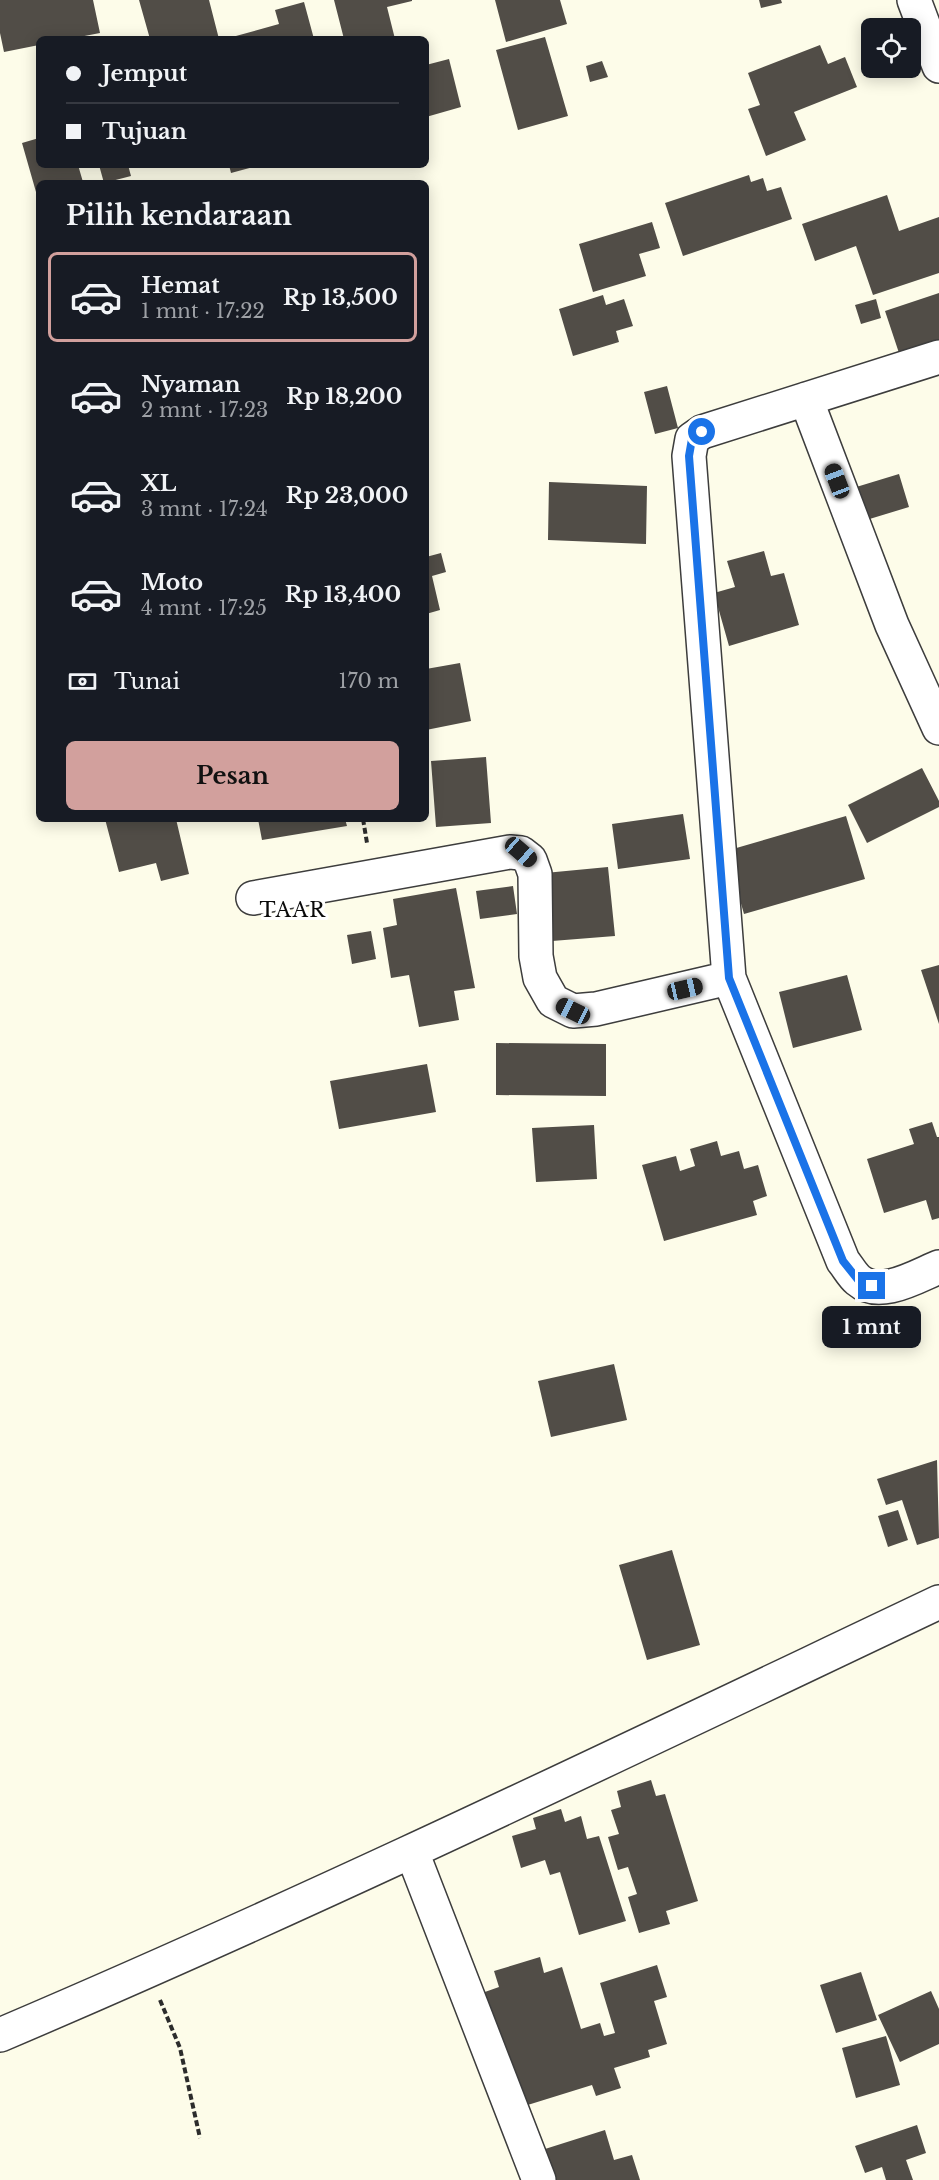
<!DOCTYPE html>
<html lang="id">
<head>
<meta charset="utf-8">
<style>
  :root { --surface:#171b24; --page:#20242c; --text:#f1f3f6; --muted:#9ea1a6; --line:#363941; --accent:#d2a09d }
  body { margin:0; font-family:"Libre Baskerville",serif; background:var(--page); color:var(--text); height:100vh; display:flex; flex-direction:column; font-size:22px; white-space:nowrap }
  * { box-sizing:border-box; margin:0 }
  p { font-size:20px; color:var(--muted) }
  .icon { flex:none; width:33px; height:33px; fill:none; stroke:currentColor; stroke-width:2; stroke-linecap:round; stroke-linejoin:round }
  .map { position:relative; flex:1; overflow:hidden }
  .side { position:absolute; left:36px; top:180px; width:393px; height:642px; display:flex; flex-direction:column; background:var(--surface); border-radius:9px; box-shadow:0 3px 15px #0003 }
  .side>* { flex:none }
  .hud { position:absolute; left:36px; top:36px; width:393px; height:132px; border-radius:9px; box-shadow:0 3px 15px #0003; display:grid; align-content:center; height:132px; padding:0 30px; background:var(--surface) }
  .tools { position:absolute; left:861px; top:18px; display:grid; gap:12px }
  .tools a { display:grid; place-items:center; width:60px; height:60px; border-radius:9px; background:var(--surface); box-shadow:0 3px 15px #0003; font-size:30px }
  .end { position:absolute; width:27px; height:27px; margin:-14px; border:8px solid #1a73e8; background:#fff; box-shadow:0 0 0 3px #fff }
  .from { border-radius:50% }
  .bubble { position:absolute; height:42px; border-radius:9px; background:var(--surface); box-shadow:0 3px 15px #0003; font-size:20px; font-weight:700; line-height:42px; text-align:center }
  .car { position:absolute; width:18px; height:36px; margin:-18px -9px; border-radius:8px; box-shadow:0 0 4px 2px #0007; background:linear-gradient(#222 24%,#8ab4d8 0 40%,#222 0 76%,#8ab4d8 0 86%,#222 0) }
  .hud b { display:flex; align-items:center; gap:21px; height:57px; font-size:22px }
  .hud b+b { border-top:2px solid var(--line) }
  .hud i { width:15px; height:15px; background:var(--text) }
  ul { padding:0; list-style:none }
  li { display:flex; align-items:center; gap:18px; height:90px; margin:0 12px 9px; padding:0 18px; border:3px solid transparent; border-radius:9px }
  li div { flex:1 }
  li b { display:block; font-size:22px }
  li em { font-style:normal; font-weight:700 }
  li.current { border-color:var(--accent) }
  li>.icon { width:54px; height:54px; stroke-width:1.5 }
  h2 { padding:0 30px; font-size:27px; line-height:72px }
  .pay { display:flex; align-items:center; gap:15px; height:66px; padding:0 30px; font-size:22px }
  .pay p { margin-inline-start:auto }
  .action { display:flex; gap:12px; margin-top:auto; padding:12px 30px }
  .action a { flex:1; height:69px; border-radius:9px; background:var(--accent); color:#111; font-size:24px; font-weight:700; line-height:69px; text-align:center }
  .map>svg:first-child { display:block }
  .building { fill:#514d47 }
  .lines { fill:none; stroke-linecap:round; stroke-linejoin:round }
  .street-casing { stroke:#3d3d3d; stroke-width:36 }
  .path { stroke:#2c2c2c; stroke-width:4; stroke-dasharray:6 3; stroke-linecap:butt }
  .street { stroke:#fff; stroke-width:33 }
  .route { stroke:#1a73e8; stroke-width:8 }
  .labels { text-anchor:middle; stroke-width:6; stroke-linejoin:round; paint-order:stroke }
  .quarter-label { font-size:20px; letter-spacing:1.5px; fill:#0a0a0a; stroke:#fff }
</style>
</head>
<body>
<div class="map">
<svg width="939" height="2180" viewBox="0 0 939 2180">
  <rect width="100%" height="100%" fill="#fdfce9"/>
  <path class="building" d="M0,0H93L100,33L69,39H39V45L4,52L0,33Z
    M139,0H209L219,39H150Z
    M334,0H412V1L387,7L395,39H344Z
    M495,0H560L567,24L506,42Z
    M759,0H781L782,3L761,8Z
    M304,2L314,39H225L279,24L275,10Z
    M545,37L568,116L518,130L496,50Z
    M820,45L828,64L845,57L857,87L794,112L806,140L766,156L748,109L760,105L748,73Z
    M449,59L461,107L426,117V65Z
    M602,61L608,77L590,82L586,66Z
    M39,138V165H78L83,182L39,183L38,199L22,143Z
    M99,165H128L131,176L104,183Z
    M229,165H257V166L231,173Z
    M749,175L751,182L763,178L767,191L781,187L792,219L683,256L665,203Z
    M887,195L899,231L939,217V273L873,295L856,246L815,261L802,224Z
    M652,222L660,248L639,254L646,276L593,292L579,244Z
    M939,293V350L902,362L885,311Z
    M603,295L606,305L624,299L633,326L616,331L619,342L573,356L559,309Z
    M876,299L881,318L861,324L855,305Z
    M667,386L678,428L655,434L644,392Z
    M899,474L909,507L863,521L853,488Z
    M549,482L647,486L646,544L548,540Z
    M764,551L771,576L784,573L799,625L729,646L714,593L735,587L727,561Z
    M441,553L446,572L432,576L440,610L426,614V557Z
    M460,663L471,721L426,730V669Z
    M486,757L491,823L436,827L431,761Z
    M922,768L939,801V807L867,843L848,805Z
    M683,814L690,859L618,869L612,824Z
    M846,816L865,879L744,914L726,851Z
    M105,819H176L189,874L161,881L156,863L119,872Z
    M258,819H345L347,826L262,840Z
    M608,867L615,936L552,941L545,873Z
    M513,886L517,914L480,919L476,891Z
    M456,888L475,988L454,991L459,1020L419,1027L409,975L391,978L383,928L397,925L393,899Z
    M371,931L376,959L352,964L347,935Z
    M939,965V1024L921,970Z
    M847,975L862,1030L793,1048L779,992Z
    M496,1043L606,1044V1096L496,1095Z
    M427,1064L436,1112L339,1129L330,1081Z
    M932,1122L937,1137H939V1218L932,1220L926,1200L884,1213L867,1159L914,1144L909,1129Z
    M594,1125L597,1179L536,1182L532,1128Z
    M717,1141L721,1156L739,1151L744,1169L758,1165L767,1196L753,1201L757,1215L664,1241L642,1165L676,1156L680,1171L695,1166L690,1149Z
    M614,1364L627,1420L551,1437L538,1381Z
    M937,1460L939,1538L917,1545L902,1500L886,1505L877,1479Z
    M898,1510L908,1540L888,1547L878,1516Z
    M672,1550L700,1645L647,1660L619,1565Z
    M651,1780L656,1796L665,1794L698,1901L666,1911L670,1924L639,1933L628,1897L637,1894L628,1867L618,1870L608,1837L619,1834L611,1810L621,1807L617,1791Z
    M561,1809L565,1822L581,1816L587,1839L599,1836L626,1921L579,1935L560,1872L550,1875L545,1860L521,1868L512,1836L536,1829L533,1818Z
    M540,1957L544,1973L562,1967L581,2029L600,2023L604,2036L615,2033L600,1983L657,1965L667,1997L654,2001L667,2044L648,2050L650,2057L614,2068L621,2088L596,2096L592,2085L518,2108L482,1993L499,1987L494,1971Z
    M861,1972L877,2020L836,2033L820,1985Z
    M931,1991L939,2009V2044L900,2062L878,2015Z
    M886,2036L900,2085L856,2098L842,2048Z
    M917,2125L926,2153L906,2160L913,2180H886L882,2167L865,2173L855,2146Z
    M605,2130L614,2160L632,2155L640,2180H555L545,2149Z"/>
  <g class="lines">
    <g class="street-casing">
      <path id="street" d="M914,0L939,66
        M939,357L702,432L692,439L689,456L729,978L843,1261C848,1267 852,1275 858,1280C880,1299 917,1276 939,1267
        M806,399L892,625L939,728
        M253,898L510,852L521,853L530,860L535,874L536,956L540,978L553,1001L573,1011L596,1009L729,978
        M412,1852L539,2180
        M0,2035C317,1900 627,1750 939,1602"/>
    </g>
    <path class="path" d="M363,819L367,843
      M160,2000L180,2048L200,2138"/>
    <use href="#street" class="street"/>
  </g>
  <g class="lines">
    <path class="route" d="M702,432L692,439L689,456L729,978L843,1261L859,1281L872,1286"/>
  </g>
  <g class="labels">
    <g class="quarter-label">
      <text x="293" y="917">TAAR</text>
    </g>
  </g>
</svg>
<div class="tools">
<a><svg class="icon" aria-label="locate" viewBox="0 0 24 24"><circle cx="12" cy="12" r="6"/><path d="M12 2v4M12 18v4M2 12h4M18 12h4"/></svg></a>
</div>
<i class="end from" style="left:702px;top:432px"></i>
<i class="end" style="left:872px;top:1286px"></i>
<div class="bubble" style="left:822px;top:1306px;width:99px">1 mnt</div>
<i class="car" style="left:837px;top:481px;rotate:339deg"></i>
<i class="car" style="left:521px;top:852px;rotate:131deg"></i>
<i class="car" style="left:685px;top:989px;rotate:77deg"></i>
<i class="car" style="left:573px;top:1011px;rotate:296deg"></i>
<div class="hud">
<b><i class="from"></i>Jemput</b>
<b><i></i>Tujuan</b>
</div>
<section class="side">
<h2>Pilih kendaraan</h2>
<ul>
<li class="current"><svg class="icon" aria-label="car" viewBox="0 0 24 24"><path d="M5 17H2v-5l4-1 3-4h7l3 4 3 1v5h-3M9 17h6M6 11h13"/><circle cx="7" cy="17" r="2"/><circle cx="17" cy="17" r="2"/></svg><div><b>Hemat</b><p>1 mnt · 17:22</p></div><em>Rp 13,500</em></li>
<li><svg class="icon" aria-label="car" viewBox="0 0 24 24"><path d="M5 17H2v-5l4-1 3-4h7l3 4 3 1v5h-3M9 17h6M6 11h13"/><circle cx="7" cy="17" r="2"/><circle cx="17" cy="17" r="2"/></svg><div><b>Nyaman</b><p>2 mnt · 17:23</p></div><em>Rp 18,200</em></li>
<li><svg class="icon" aria-label="car" viewBox="0 0 24 24"><path d="M5 17H2v-5l4-1 3-4h7l3 4 3 1v5h-3M9 17h6M6 11h13"/><circle cx="7" cy="17" r="2"/><circle cx="17" cy="17" r="2"/></svg><div><b>XL</b><p>3 mnt · 17:24</p></div><em>Rp 23,000</em></li>
<li><svg class="icon" aria-label="car" viewBox="0 0 24 24"><path d="M5 17H2v-5l4-1 3-4h7l3 4 3 1v5h-3M9 17h6M6 11h13"/><circle cx="7" cy="17" r="2"/><circle cx="17" cy="17" r="2"/></svg><div><b>Moto</b><p>4 mnt · 17:25</p></div><em>Rp 13,400</em></li>
</ul>
<div class="pay"><svg class="icon" aria-label="cash" viewBox="0 0 24 24"><path d="M3 7h18v10H3z"/><circle cx="12" cy="12" r="2"/></svg>Tunai<p>170 m</p></div>
<div class="action"><a>Pesan</a></div>
</section>
</div>
</body>
</html>
